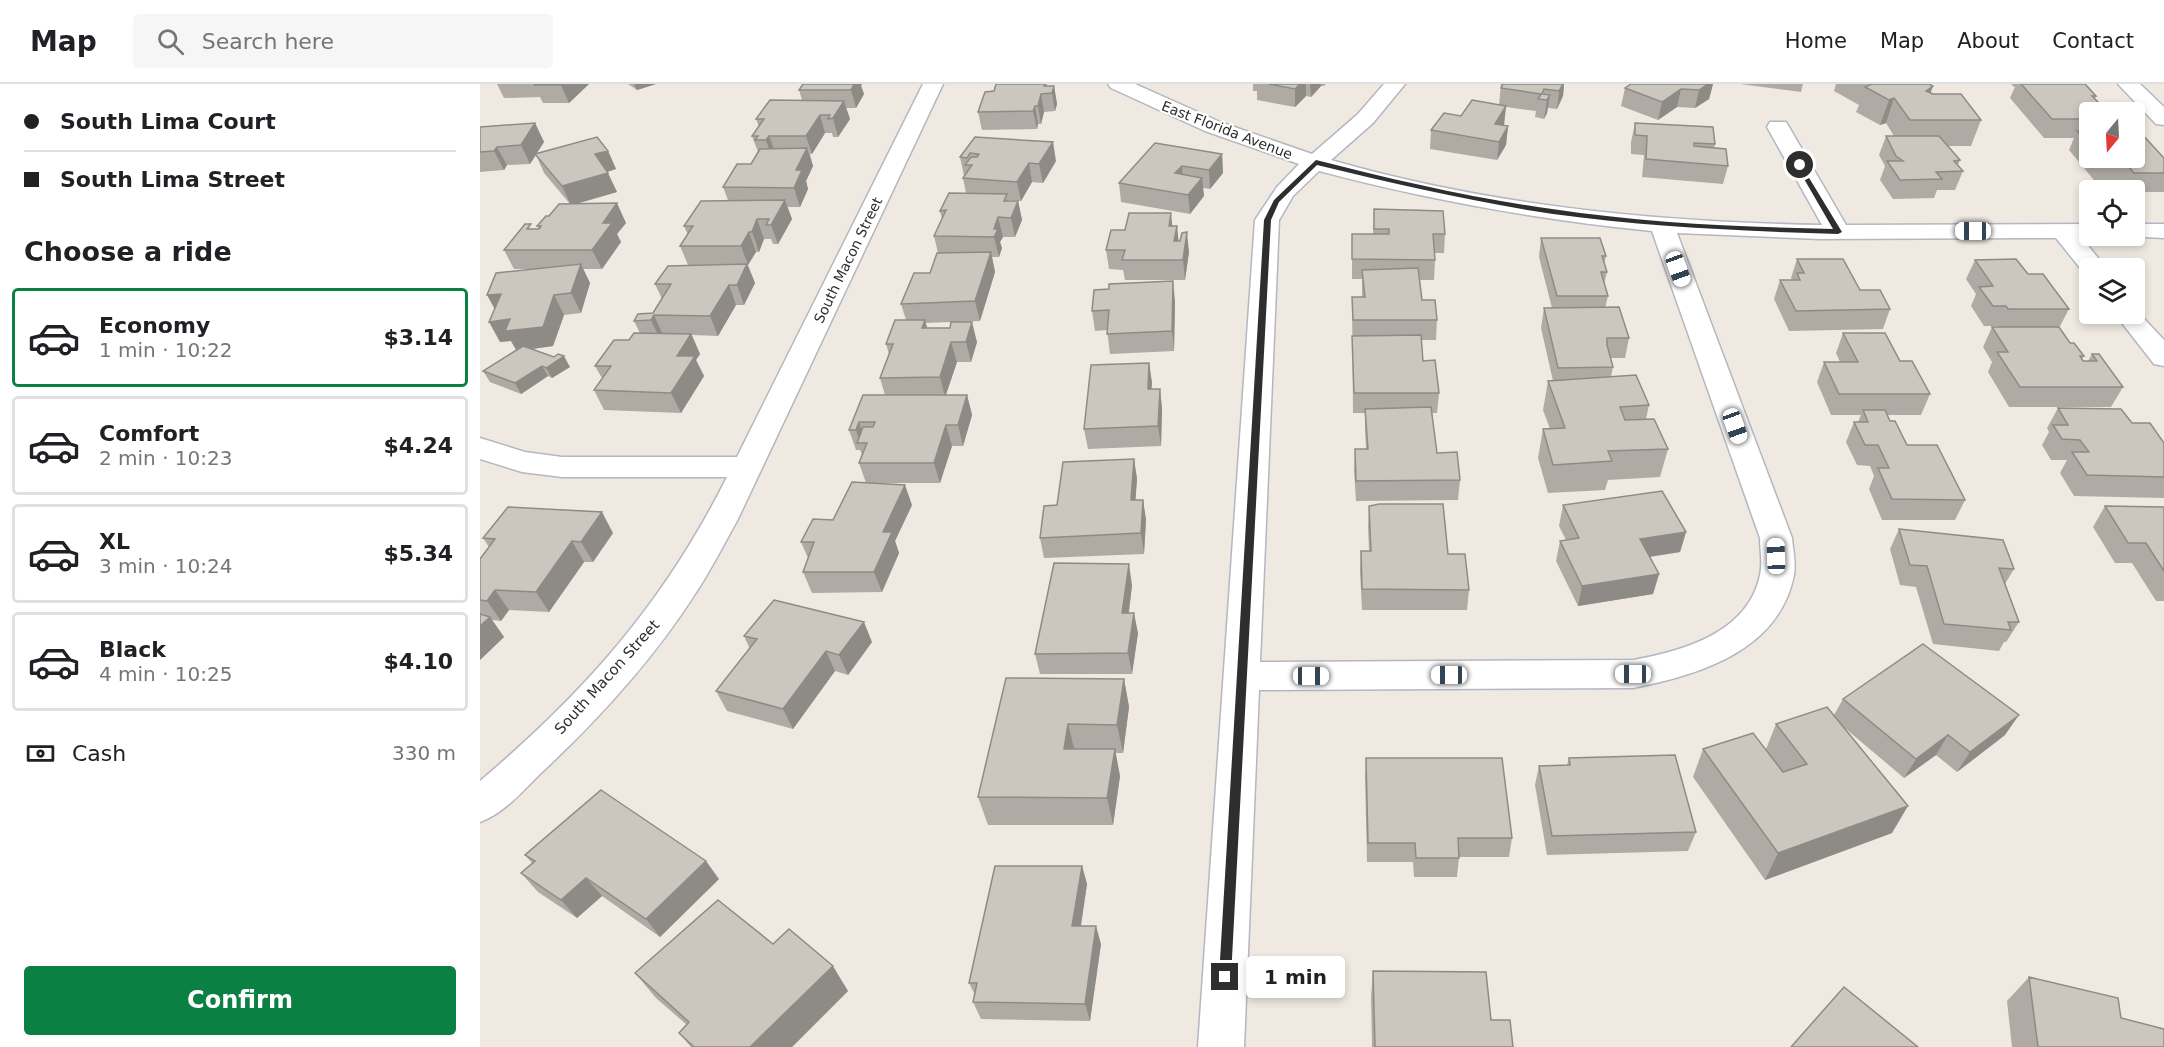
<!DOCTYPE html>
<html lang="en">
<head>
<meta charset="utf-8">
<style>
  :root { --surface:#fff; --page:#f6f6f6; --text:#202124; --muted:#757577; --line:#e0e0e0; --accent:#0b8043 }
  body { margin:0; font-family:"DejaVu Sans",sans-serif; background:var(--page); color:var(--text); height:100vh; display:flex; flex-direction:column; font-size:22px; white-space:nowrap }
  * { box-sizing:border-box; margin:0 }
  p { font-size:20px; color:var(--muted) }
  .icon { flex:none; width:33px; height:33px; fill:none; stroke:currentColor; stroke-width:2; stroke-linecap:round; stroke-linejoin:round }
  .map { position:relative; flex:1; overflow:hidden }
  .details { display:flex; flex-direction:column; background:var(--surface); width:480px }
  .details>* { flex:none }
  .banner { display:grid; align-content:center; height:132px; padding:0 24px; background:var(--surface) }
  .needle { width:39px; rotate:198deg }
  .buttons { position:absolute; left:1599px; top:18px; display:grid; gap:12px }
  .buttons a { display:grid; place-items:center; width:66px; height:66px; border-radius:6px; background:var(--surface); box-shadow:0 3px 9px #0003; font-size:30px }
  .end { position:absolute; width:27px; height:27px; margin:-14px; border:8px solid #2e2e2e; background:#fff; box-shadow:0 0 0 3px #fff }
  .from { border-radius:50% }
  .bubble { position:absolute; height:42px; border-radius:6px; background:var(--surface); box-shadow:0 3px 9px #0003; font-size:20px; font-weight:700; line-height:42px; text-align:center }
  .car { position:absolute; width:18px; height:36px; margin:-18px -9px; border-radius:8px; box-shadow:0 0 4px 2px #0007; background:linear-gradient(#fff 24%,#345 0 40%,#fff 0 76%,#345 0 86%,#fff 0) }
  .banner b { display:flex; align-items:center; gap:21px; height:57px; font-size:22px }
  .banner b+b { border-top:2px solid var(--line) }
  .banner i { width:15px; height:15px; background:var(--text) }
  ul { padding:0; list-style:none }
  li { display:flex; align-items:center; gap:18px; height:99px; margin:0 12px 9px; padding:0 12px; border:3px solid var(--line); border-radius:6px }
  li div { flex:1 }
  li b { display:block; font-size:22px }
  li em { font-style:normal; font-weight:700 }
  li.on { border-color:var(--accent) }
  li>.icon { width:54px; height:54px; stroke-width:1.5 }
  h2 { padding:0 24px; font-size:27px; line-height:72px }
  .pay { display:flex; align-items:center; gap:15px; height:66px; padding:0 24px; font-size:22px }
  .pay p { margin-inline-start:auto }
  .button { display:flex; gap:12px; margin-top:auto; padding:12px 24px }
  .button a { flex:1; height:69px; border-radius:6px; background:var(--accent); color:#fff; font-size:24px; font-weight:700; line-height:69px; text-align:center }
  header { display:flex; align-items:center; gap:36px; box-sizing:border-box; height:84px; padding:0 30px; background:var(--surface); border-bottom:2px solid var(--line) }
  header strong { font-size:28px }
  nav { display:flex; gap:33px; margin-inline-start:auto; font-size:21px }
  .search { width:420px; height:54px; background:var(--page); display:flex; align-items:center; gap:15px; box-sizing:border-box; padding:0 21px; border-radius:6px; color:var(--muted); font-size:22px }
  main { display:flex; flex:1; min-height:0 }
  .map>svg:first-child { display:block }
  .lines { fill:none; stroke-linecap:round; stroke-linejoin:round }
  .minor-casing { stroke:#b4b7c1; stroke-width:3 }
  .minor { fill:#fff; fill-rule:evenodd }
  .wall { fill:#afaba4; fill-rule:evenodd }
  .shaded-wall { fill:#8e8b86 }
  .building { fill:#cbc7bf; stroke:#8e8b86; stroke-width:1.5 }
  .route { fill:#2e2e2e }
  .labels { text-anchor:middle; stroke-width:4.5; stroke-linejoin:round; paint-order:stroke }
  .far-street-label { font-size:14px; fill:#2e2e2e; stroke:#fff }
  .street-label { font-size:15px; fill:#2e2e2e; stroke:#fff }
</style>
</head>
<body>
<header>
<strong>Map</strong>
<div class="search"><svg class="icon" aria-label="search" viewBox="0 0 24 24"><circle cx="10" cy="10" r="6"/><path d="M15 15l6 6"/></svg>Search here</div>
<nav><a>Home</a><a>Map</a><a>About</a><a>Contact</a></nav>
</header>
<main>
<section class="details">
<div class="banner">
<b><i class="from"></i>South Lima Court</b>
<b><i></i>South Lima Street</b>
</div>
<h2>Choose a ride</h2>
<ul>
<li class="on"><svg class="icon" aria-label="car" viewBox="0 0 24 24"><path d="M5 17H2v-5l4-1 3-4h7l3 4 3 1v5h-3M9 17h6M6 11h13"/><circle cx="7" cy="17" r="2"/><circle cx="17" cy="17" r="2"/></svg><div><b>Economy</b><p>1 min · 10:22</p></div><em>$3.14</em></li>
<li><svg class="icon" aria-label="car" viewBox="0 0 24 24"><path d="M5 17H2v-5l4-1 3-4h7l3 4 3 1v5h-3M9 17h6M6 11h13"/><circle cx="7" cy="17" r="2"/><circle cx="17" cy="17" r="2"/></svg><div><b>Comfort</b><p>2 min · 10:23</p></div><em>$4.24</em></li>
<li><svg class="icon" aria-label="car" viewBox="0 0 24 24"><path d="M5 17H2v-5l4-1 3-4h7l3 4 3 1v5h-3M9 17h6M6 11h13"/><circle cx="7" cy="17" r="2"/><circle cx="17" cy="17" r="2"/></svg><div><b>XL</b><p>3 min · 10:24</p></div><em>$5.34</em></li>
<li><svg class="icon" aria-label="car" viewBox="0 0 24 24"><path d="M5 17H2v-5l4-1 3-4h7l3 4 3 1v5h-3M9 17h6M6 11h13"/><circle cx="7" cy="17" r="2"/><circle cx="17" cy="17" r="2"/></svg><div><b>Black</b><p>4 min · 10:25</p></div><em>$4.10</em></li>
</ul>
<div class="pay"><svg class="icon" aria-label="cash" viewBox="0 0 24 24"><path d="M3 7h18v10H3z"/><circle cx="12" cy="12" r="2"/></svg>Cash<p>330 m</p></div>
<div class="button"><a>Confirm</a></div>
</section>
<div class="map">
<svg width="1684" height="963" viewBox="0 0 1684 963">
  <rect width="100%" height="100%" fill="#efe9e1"/>
  <g class="lines">
    <g class="minor-casing">
      <path id="minor" d="M443,0H463L258,435C244,460 231,486 215,510C172,577 118,636 60,690C42,708 24,729 0,738V697C106,607 184,519 247,393H82L42,388L0,375V354L45,368L82,373H257Z
        M628,0H655L740,38L832,70L878,30L904,0H925L893,39L851,76C1010,122 1177,138 1342,141L1287,43L1290,38H1306L1309,43L1366,141L1610,140V152H1619L1602,154L1626,184H1610V191L1604,189L1576,154L1340,155L1197,149L1312,454C1313,466 1316,479 1314,491C1299,567 1219,591 1153,604L779,606L764,963H718L775,136L797,103L819,80L725,47L631,4ZM839,87C949,116 1059,136 1172,147L1280,454C1280,466 1283,479 1280,491C1268,549 1203,567 1153,576L780,578L799,136L813,112Z
        M1638,0H1660L1684,23V41L1676,40Z
        M1654,140H1684V154L1645,152H1654Z
        M1654,224L1684,256V282L1674,280L1635,230H1654Z"/>
    </g>
    <use href="#minor" class="minor"/>
  </g>
  <path class="wall" d="M17,0H109L89,19H63L60,13L24,14Z
    M148,0H176L157,6Z
    M323,0H382L381,2L384,10L376,24H366L370,35L358,53H353L352,49H345L332,70H330L333,82L326,97L328,105L320,123H307L312,135L298,160H293L291,155H284L279,168H276L268,181L275,199L264,221H256L238,252L212,251L220,270L216,276L224,292L201,329L124,326L114,306L122,294L115,282L160,249L154,237L173,229L182,215L175,200L208,181L200,162L208,151L204,142L248,116L243,103L271,80L278,68L272,52L279,43L276,35L322,16L319,6Z
    M516,0H567V2H574L577,20L575,27L564,28L561,40H558L557,45L502,46L498,28L514,7Z
    M773,0H846L844,2H841L831,13L826,12L815,23L777,16V7H773Z
    M1021,0H1084L1083,12L1077,25L1068,24L1067,29L1064,35L1055,33L1056,27L1026,23L1024,42H1028L1026,61L1017,76L950,65L951,46L981,32L1019,21Z
    M1233,0L1229,15L1215,24L1197,23L1178,36L1141,22L1145,4Z
    M1260,0H1323L1321,8Z
    M1356,0H1449L1451,9L1501,36L1491,62H1467L1480,76L1478,81L1483,87L1475,106H1457L1454,114L1413,115L1400,96L1405,82L1399,71L1406,52H1414L1406,39L1400,41L1376,28L1379,21L1354,7Z
    M1531,0H1605L1616,12L1610,28V74H1684V108H1654V106H1643L1638,101H1618L1589,66L1594,54H1564L1530,14L1535,3H1534Z
    M55,39L64,58L56,70L128,67L136,85L127,88L137,108L97,120L146,139L137,150L141,158L122,185H103L110,199L101,229L84,231L73,262L53,265L90,283L72,294L68,292L41,310L10,298L3,287L36,266L31,257L20,258L51,185H34L24,166L54,145H59L57,142L69,132L90,120L64,89L56,71L50,80L27,81L24,86L0,88V43Z
    M1155,39L1235,60L1234,64L1248,82L1243,100L1162,93L1164,71L1151,70V58Z
    M495,53L576,77L563,99L552,98L541,117L528,116V117H538L542,136L535,153H523L520,158L522,164L519,173H512L515,188L500,237L475,238L497,258L491,278H477L466,311H487L492,331L483,362H472L460,399H402L432,421L415,457L419,469L402,508L332,509L323,488L328,474L321,458L353,436L386,399L379,379L382,371L380,366H376L369,346L405,311L400,294L409,270L406,260L426,236L421,220L450,189L458,169L454,152L462,135L460,127L486,109L483,94L484,92L480,73ZM471,238L470,244H447L446,239Z
    M742,70L743,89L730,105L723,104L724,112L710,130L641,118L639,99Z
    M894,125L965,150L964,169H955V176L954,196H940L942,216L957,236L956,256H941L943,277L959,309L957,329H952L957,369L980,396L978,416L876,417L874,386L875,365H886L885,346V329H873L872,213H882V195H872V150H893Z
    M697,142L698,157L709,168L705,196H645L643,186L629,185L626,166L645,146Z
    M1061,154L1126,172L1124,180L1127,188L1124,200L1128,212L1125,224L1149,254L1145,274H1130L1133,283L1131,293L1169,321L1166,335L1188,365L1180,393L1128,396L1125,406L1068,409L1058,374L1063,345H1070L1063,326L1068,297H1073L1061,244L1064,224H1072L1059,173Z
    M1317,175L1410,225L1403,245L1309,247L1294,215L1300,196H1312L1311,194Z
    M1495,176L1548,190L1589,225L1579,244L1590,259L1604,272L1602,275L1603,277H1608L1612,270L1643,303L1631,323H1529L1508,288L1512,278L1503,263L1512,243H1517L1516,242H1504L1491,222L1496,210L1486,195Z
    M695,217L694,267L630,270L627,246L615,247L612,227Z
    M1363,249L1420,277L1450,310L1441,331H1407L1410,337L1427,361L1485,416L1475,436H1402L1389,405L1394,392L1390,382L1377,381L1366,358L1374,338H1378L1381,331H1351L1337,298L1344,278H1360L1356,269Z
    M669,279L672,299L671,305H680L682,325L681,362L608,365L604,345Z
    M1578,324L1652,339L1684,359V414L1594,412L1580,389L1587,376H1571L1562,361L1569,348L1567,344Z
    M654,375L657,395L655,416H663L666,436L664,470L564,474L560,454L577,421Z
    M1083,421L1206,448L1200,468L1170,473L1179,490L1173,510L1098,522L1076,477L1080,457L1086,456L1079,442Z
    M889,422L968,470L989,506L987,526H882L880,487L881,467H889L888,443Z
    M1625,422L1684,423V517H1676L1652,479H1635L1613,443Z
    M1419,445L1534,485L1525,500L1539,538L1526,558H1524L1519,567L1453,560L1436,503L1420,501L1410,465Z
    M133,449L113,478H104L69,528L29,526L21,537L12,536L24,553L0,576V475L9,463L3,454Z
    M652,501L649,529L658,549L652,590H560L555,570Z
    M264,552L392,558L368,591L355,587L313,645L247,627L236,607L270,565Z
    M644,595L649,623L643,669H635L640,692L633,741H508L498,713Z
    M1363,615L1525,651L1477,688L1456,671L1424,694L1366,645L1412,749L1285,796L1213,693L1223,665H1286L1296,640L1354,631Z
    M886,674L1032,754L1029,773H979L977,793H934L933,778H887L885,693Z
    M1089,674L1216,748L1208,767L1067,771L1055,701L1059,682L1087,681Z
    M45,771L239,795L180,853L122,812L97,834L58,808L41,789L52,779Z
    M602,782L607,800L601,842L621,860L610,937L501,935L493,918L495,911L489,899Z
    M293,860L368,907L312,963H211L199,949L207,941L176,914L155,889Z
    M893,887L1033,963H892L891,912Z
    M1549,893L1641,934L1684,963H1532L1527,917Z"/>
  <path class="shaded-wall" d="M82,0H109L89,19L81,1Z
    M154,0H176L157,6Z
    M374,0H382L381,2L384,10L376,24L371,6Z
    M820,0H826V12L815,23V5Z
    M830,0H841V2L831,13Z
    M1083,0H1084L1083,12L1077,25L1079,7Z
    M1228,0H1233L1229,15L1215,24L1219,6Z
    M574,2L577,20L575,27L572,9Z
    M1453,2L1444,28L1446,7Z
    M1201,5L1197,23L1178,36L1182,18Z
    M561,10L564,28L561,40L558,22Z
    M1070,11L1067,29L1064,35L1067,16Z
    M1414,14L1406,39L1400,41L1409,16Z
    M364,17L370,35L358,53L353,34Z
    M555,22L558,40L557,45L553,27Z
    M1026,22L1024,40L1013,58L1015,40Z
    M340,31L345,49L332,70L326,52Z
    M55,39L64,58L50,80L41,61Z
    M1028,42L1026,61L1017,76L1019,58Z
    M289,52L296,70L292,75L286,56Z
    M573,58L576,77L563,99L559,80Z
    M17,63L27,81L24,86L14,67Z
    M327,64L333,82L326,97L328,105L320,123L314,104L316,86Z
    M128,67L136,85L123,89L115,70Z
    M742,70L743,89L730,105L729,86Z
    M549,79L552,98L541,117L537,98Z
    M702,82L703,100L695,89Z
    M128,89L137,108L91,121L82,102Z
    M722,94L724,112L710,130L708,111Z
    M305,116L312,135L298,160L291,141Z
    M538,117L542,136L535,153L531,134Z
    M137,119L146,139L137,150L141,158L122,185L112,166L123,139Z
    M691,129L693,149L689,142Z
    M518,133L523,153L520,158L522,164L519,173L514,153V145Z
    M277,135L284,155L279,168L272,148Z
    M697,142L699,161L694,157Z
    M269,148L276,168L268,181L261,162Z
    M707,148L709,168L705,196L703,176Z
    M511,168L515,188L500,237L495,217Z
    M101,180L110,199L101,229L91,209Z
    M267,180L275,199L264,221L257,201Z
    M693,197L695,217L694,267L692,247Z
    M249,201L256,221L238,252L230,232Z
    M21,210L18,231L7,211Z
    M74,211L84,231L73,262L37,267L31,257L20,258L9,238Z
    M174,231L183,251L180,256L171,236Z
    M445,236L450,256L442,244Z
    M492,238L497,258L491,278L486,258Z
    M211,250L220,270L216,276L224,292L201,329L191,309L197,272Z
    M471,258L477,278L465,313L460,293Z
    M84,272L90,283L72,294L66,284Z
    M669,279L672,299L670,325L668,305Z
    M62,282L68,292L41,310L35,299Z
    M680,305L682,325L681,362L678,342Z
    M487,311L492,331L483,362L478,341Z
    M379,338L386,358L380,359L376,346Z
    M466,341L472,362L460,399L454,379Z
    M654,375L657,395L654,437L651,416Z
    M425,401L432,421L415,457L419,469L402,508L394,488L403,448Z
    M663,416L666,436L664,470L661,449Z
    M122,428L133,449L113,478L101,458Z
    M1206,448L1200,468L1154,475L1160,455Z
    M92,457L104,478L69,528L56,508Z
    M649,480L652,501L646,549L642,529Z
    M1179,490L1173,510L1098,522L1102,502Z
    M15,506L29,526L21,537L7,517Z
    M654,529L658,549L652,590L648,569Z
    M10,533L24,553L0,576V542Z
    M384,538L392,558L368,591L359,571Z
    M346,567L355,587L313,645L303,625Z
    M644,595L649,623L643,669L637,641Z
    M1539,631L1525,651L1477,688L1490,668Z
    M588,640L595,668L584,665Z
    M1468,651L1456,671L1424,694L1436,675Z
    M635,665L640,692L633,741L627,714Z
    M1428,722L1412,749L1285,796L1298,769Z
    M226,777L239,795L180,853L166,835Z
    M602,782L607,800L598,860L592,842Z
    M106,794L122,812L97,834L81,816Z
    M616,842L621,860L610,937L605,920Z
    M353,882L368,907L312,963H270Z"/>
  <path class="building" d="M56,0H82L81,1H54Z
    M323,0H374L371,6H319Z
    M516,0H565L564,2H574L572,9L561,10L558,22H555L553,27L498,28L505,8L514,7Z
    M789,0H820L815,5Z
    M1023,0H1083L1079,7L1064,5L1062,10L1070,11L1067,16L1058,15L1061,10L1021,4Z
    M1151,0H1228L1219,6L1201,5L1182,18L1145,4Z
    M1392,0H1449L1453,2L1446,7L1453,10H1481L1501,36H1430L1414,14L1409,16L1385,3Z
    M1541,0H1605L1616,12H1612L1619,19H1630L1639,28H1610V35H1572Z
    M290,16L364,17L353,34L348,35L350,31H340L326,52H289L286,56H275L278,52H272L284,35H276Z
    M992,16L1026,22L1015,40L1028,42L1019,58L951,46L964,29L981,32Z
    M55,39L41,61L17,63L14,67L0,68V43Z
    M1155,39L1233,43L1235,60L1214,59V62L1246,65L1248,82L1166,75L1167,52L1155,51Z
    M1597,47H1610V61Z
    M1654,48H1660L1684,74V89H1654L1648,82H1628L1620,74H1654Z
    M1406,52H1459L1480,76L1474,77L1483,87L1456,88L1462,95L1420,96L1407,77H1423L1416,72Z
    M117,53L128,67L115,70L128,89L82,102L55,70Z
    M495,53L573,58L559,80L549,79L537,98L483,94L492,81H485L491,73H497L499,70L490,69L487,74L480,73Z
    M675,59L742,70L729,86L702,82L695,89L722,94L708,111L639,99Z
    M327,64L316,86H322L314,104L243,103L257,80H271L280,65Z
    M469,109L527,110L524,117H538L531,134L518,133L514,145H518L514,153L454,152L466,126L460,127Z
    M305,116L291,141H286L289,135H277L272,148H269L261,162H200L213,142H204L221,117Z
    M137,119L123,139H132L112,166H24L45,140H51L47,145H59L61,142H57L66,132H69L79,120Z
    M894,125L963,127L965,150H953L955,176L872,175V150H909V145H894Z
    M649,129H691L689,142H697L694,157H700L702,149L707,148L703,176H642L645,166H626L631,146H645Z
    M1061,154H1120L1126,172H1122L1127,188H1121L1128,212H1077Z
    M511,168L495,217L421,220L434,189H450L457,169Z
    M1317,175H1363L1380,206H1400L1410,225L1316,227L1300,196H1320L1317,189H1324Z
    M1536,175L1548,190H1563L1589,225H1528L1526,222H1513L1499,203L1513,202L1495,176Z
    M101,180L91,209L74,211L63,243L25,247L30,235L9,238L21,210L7,211L16,189Z
    M267,180L257,201H249L230,232L174,231L171,236L154,237L158,230L173,229L191,200H175L188,182Z
    M938,184L942,216H955L957,236H873L872,213H885L882,186Z
    M693,197L692,247L627,250L629,226L612,227L614,206L629,205V200Z
    M1139,223L1149,254H1127V261L1133,283L1078,284L1064,224Z
    M415,236H445L442,244H470L471,238H492L486,258H471L460,293L400,294L413,260H406Z
    M1512,243H1579L1590,259H1594L1604,272H1600L1603,277H1617L1612,270H1619L1643,303H1540L1517,268H1528Z
    M154,249L211,250L197,272H215L191,309L114,306L131,282H115L134,256H149Z
    M1363,249H1405L1420,277H1432L1450,310H1359L1344,278H1378Z
    M941,251L943,277L955,276L959,309H874L872,252Z
    M43,262L74,273L78,270L84,272L66,284L62,282L35,299L3,287Z
    M669,279L668,305H680L678,342L604,345L611,281Z
    M1156,291L1169,321L1140,323L1145,336L1174,335L1188,365L1128,367L1132,377L1073,381L1063,345L1085,344L1068,297Z
    M383,311H487L478,341H466L454,379H379L387,359H377L383,343H393L395,338H379L376,346H369Z
    M951,323L957,369L977,368L980,396L876,397L875,365H888L885,325Z
    M1578,324L1641,325L1652,339H1670L1684,359V393L1607,391L1592,368H1609L1600,356L1582,355L1573,341H1588Z
    M1383,326H1405L1410,337H1415L1427,361H1457L1485,416L1412,415L1398,384H1409L1398,361H1385L1374,338H1388Z
    M654,375L651,416H663L661,449L560,454L564,422L577,421L583,378Z
    M372,398L425,401L403,448H412L394,488H323L334,458H321L333,435L353,436Z
    M1182,407L1206,448L1160,455L1179,490L1102,502L1080,457L1099,454L1083,421Z
    M899,420H963L968,470H985L989,506L882,505L881,467H891L889,422Z
    M1625,422L1684,423V487L1666,459H1648Z
    M28,423L122,428L101,458L92,457L56,508L15,506L7,517L0,516V475L15,455L3,454Z
    M1419,445L1523,456L1534,485L1519,484L1539,538H1528L1531,546L1464,540L1447,482L1430,481Z
    M574,479L649,480L642,529H654L648,569L555,570Z
    M294,516L384,538L359,571L346,567L303,625L236,607L277,555L264,552Z
    M0,530L10,533L0,542Z
    M1443,560L1539,631L1490,668L1468,651L1436,675L1363,615Z
    M526,594L644,595L637,641L588,640L584,665H635L627,714L498,713Z
    M1347,623L1428,722L1298,769L1223,665L1273,649L1303,688L1327,680L1296,640Z
    M1195,671L1216,748L1072,752L1059,682L1090,681L1089,674Z
    M886,674H1022L1032,754H978L979,774H936L935,759H888Z
    M121,706L226,777L166,835L106,794L81,816L41,789L55,777L45,771Z
    M515,782H602L592,842H616L605,920L493,918L497,899H489Z
    M238,816L293,860L309,845L353,882L270,963H214L199,949L209,938L155,889Z
    M893,887L1006,888L1011,936H1030L1033,963H895Z
    M1549,893L1638,914L1641,934L1684,945V963H1558Z
    M1364,903L1438,963H1311Z"/>
  <path class="route" d="M836,76C914,96 992,114 1072,125C1165,139 1259,143 1353,145L1316,81L1320,79L1362,148L1358,150C1263,147 1167,143 1073,130C993,118 916,100 837,81L799,118L791,136L751,893L745,900L739,893L784,136L794,116Z"/>
  <g class="labels">
    <g class="far-street-label">
      <text transform="translate(747 46) rotate(21)" y="5">East Florida Avenue</text>
      <text transform="translate(368 176) rotate(-64)" y="5">South Macon Street</text>
    </g>
    <g class="street-label">
      <text transform="translate(127 593) rotate(-48)" y="5">South Macon Street</text>
    </g>
  </g>
</svg>
<div class="buttons">
<a><svg class="needle" viewBox="-14 -14 28 28"><path d="M0-13l5 13h-10z" fill="#e53935"/><path d="M0 13l5-13h-10z" fill="#757577"/></svg></a>
<a><svg class="icon" aria-label="locate" viewBox="0 0 24 24"><circle cx="12" cy="12" r="6"/><path d="M12 2v4M12 18v4M2 12h4M18 12h4"/></svg></a>
<a><svg class="icon" aria-label="layers" viewBox="0 0 24 24"><path d="M12 4l9 5-9 5-9-5zM3 14l9 5 9-5"/></svg></a>
</div>
<i class="end from" style="left:1320px;top:81px"></i>
<i class="end" style="left:745px;top:893px"></i>
<div class="bubble" style="left:766px;top:872px;width:99px">1 min</div>
<i class="car" style="left:1493px;top:147px;rotate:270deg"></i>
<i class="car" style="left:1198px;top:185px;rotate:160deg"></i>
<i class="car" style="left:1255px;top:342px;rotate:160deg"></i>
<i class="car" style="left:1296px;top:472px;rotate:358deg"></i>
<i class="car" style="left:1153px;top:590px;rotate:270deg"></i>
<i class="car" style="left:969px;top:591px;rotate:270deg"></i>
<i class="car" style="left:831px;top:592px;rotate:90deg"></i>
</div>
</main>
</body>
</html>
